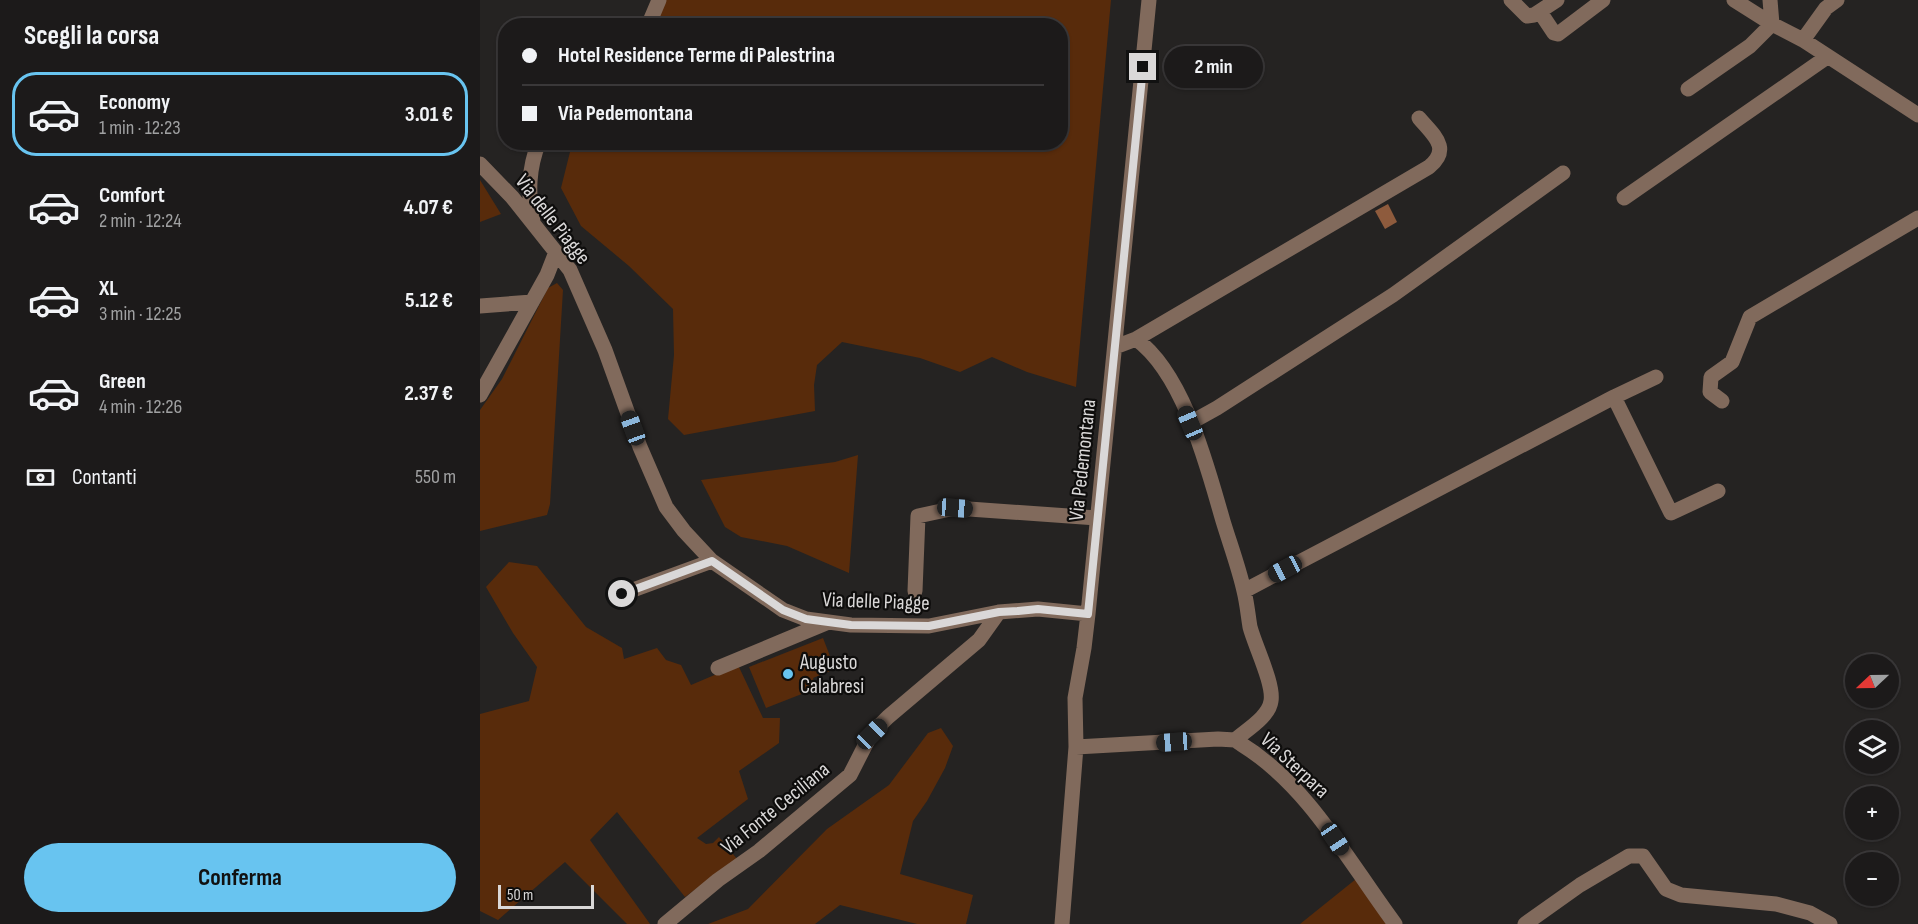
<!DOCTYPE html>
<html lang="it">
<head>
<meta charset="utf-8">
<style>
  :root { --surface:#1c1a1a; --page:#252323; --text:#f1f3f6; --muted:#a0a1a2; --line:#3a3839; --accent:#68c4f0 }
  body { margin:0; font-family:"Sofia Sans Condensed",sans-serif; background:var(--page); color:var(--text); height:100vh; display:flex; flex-direction:column; font-size:22px; white-space:nowrap }
  * { box-sizing:border-box; margin:0 }
  p { font-size:20px; color:var(--muted) }
  .icon { flex:none; width:33px; height:33px; fill:none; stroke:currentColor; stroke-width:2; stroke-linecap:round; stroke-linejoin:round }
  .map { position:relative; flex:1; overflow:hidden }
  .panel { display:flex; flex-direction:column; background:var(--surface); width:480px }
  .panel>* { flex:none }
  .hud { position:absolute; left:18px; top:18px; width:570px; height:132px; border-radius:24px; box-shadow:0 2px 4px #0004,0 0 0 2px var(--line); display:grid; align-content:center; height:132px; padding:0 24px; background:var(--surface) }
  .needle { width:39px; rotate:248deg }
  .tools { position:absolute; left:1365px; top:654px; display:grid; gap:12px }
  .tools a { display:grid; place-items:center; width:54px; height:54px; border-radius:50%; background:var(--surface); box-shadow:0 2px 4px #0004,0 0 0 2px var(--line); font-size:30px }
  .scale { position:absolute; left:18px; bottom:15px; width:96px; box-sizing:border-box; padding-left:6px; border:3px solid #dad8d8; border-top:0; font-size:16px; line-height:21px; white-space:nowrap; color:#dad8d8; -webkit-text-stroke:4px #0e0d0c; paint-order:stroke }
  .end { position:absolute; width:27px; height:27px; margin:-14px; border:8px solid #dad8d8; background:#111; box-shadow:0 0 0 3px #111 }
  .from { border-radius:50% }
  .bubble { position:absolute; height:42px; border-radius:21px; background:var(--surface); box-shadow:0 2px 4px #0004,0 0 0 2px var(--line); font-size:20px; font-weight:700; line-height:42px; text-align:center }
  .car { position:absolute; width:18px; height:36px; margin:-18px -9px; border-radius:8px; box-shadow:0 0 4px 2px #0007; background:linear-gradient(#222 24%,#8ab4d8 0 40%,#222 0 76%,#8ab4d8 0 86%,#222 0) }
  .hud b { display:flex; align-items:center; gap:21px; height:57px; font-size:22px }
  .hud b+b { border-top:2px solid var(--line) }
  .hud i { width:15px; height:15px; background:var(--text) }
  ul { padding:0; list-style:none }
  li { display:flex; align-items:center; gap:18px; height:84px; margin:0 12px 9px; padding:0 12px; border:3px solid transparent; border-radius:24px }
  li div { flex:1 }
  li b { display:block; font-size:22px }
  li em { font-style:normal; font-weight:700 }
  li.current { border-color:var(--accent) }
  li>.icon { width:54px; height:54px; stroke-width:1.5 }
  h2 { padding:0 24px; font-size:27px; line-height:72px }
  .pay { display:flex; align-items:center; gap:15px; height:66px; padding:0 24px; font-size:22px }
  .pay p { margin-inline-start:auto }
  .primary-button { display:flex; gap:12px; margin-top:auto; padding:12px 24px }
  .primary-button a { flex:1; height:69px; border-radius:36px; background:var(--accent); color:#111; font-size:24px; font-weight:700; line-height:69px; text-align:center }
  main { display:flex; flex:1; min-height:0 }
  .map>svg:first-child { display:block }
  .green { fill:#582b0b }
  .water { fill:#8e5b3d }
  .lines { fill:none; stroke-linecap:round; stroke-linejoin:round }
  .minor { stroke:#816a5c; stroke-width:15 }
  .route { stroke:#dad8d8; stroke-width:8 }
  .poi-dot { fill:#68c4f0; stroke:#0e0d0c; stroke-width:2 }
  .labels { text-anchor:middle; stroke-width:4.5; stroke-linejoin:round; paint-order:stroke }
  .street-label { font-size:21px; fill:#dad8d8; stroke:#0e0d0c }
  .poi-label { font-size:21px; fill:#dad8d8; stroke:#0e0d0c; text-anchor:start }
</style>
</head>
<body>
<main>
<section class="panel">
<h2>Scegli la corsa</h2>
<ul>
<li class="current"><svg class="icon" aria-label="car" viewBox="0 0 24 24"><path d="M5 17H2v-5l4-1 3-4h7l3 4 3 1v5h-3M9 17h6M6 11h13"/><circle cx="7" cy="17" r="2"/><circle cx="17" cy="17" r="2"/></svg><div><b>Economy</b><p>1 min · 12:23</p></div><em>3.01 €</em></li>
<li><svg class="icon" aria-label="car" viewBox="0 0 24 24"><path d="M5 17H2v-5l4-1 3-4h7l3 4 3 1v5h-3M9 17h6M6 11h13"/><circle cx="7" cy="17" r="2"/><circle cx="17" cy="17" r="2"/></svg><div><b>Comfort</b><p>2 min · 12:24</p></div><em>4.07 €</em></li>
<li><svg class="icon" aria-label="car" viewBox="0 0 24 24"><path d="M5 17H2v-5l4-1 3-4h7l3 4 3 1v5h-3M9 17h6M6 11h13"/><circle cx="7" cy="17" r="2"/><circle cx="17" cy="17" r="2"/></svg><div><b>XL</b><p>3 min · 12:25</p></div><em>5.12 €</em></li>
<li><svg class="icon" aria-label="car" viewBox="0 0 24 24"><path d="M5 17H2v-5l4-1 3-4h7l3 4 3 1v5h-3M9 17h6M6 11h13"/><circle cx="7" cy="17" r="2"/><circle cx="17" cy="17" r="2"/></svg><div><b>Green</b><p>4 min · 12:26</p></div><em>2.37 €</em></li>
</ul>
<div class="pay"><svg class="icon" aria-label="cash" viewBox="0 0 24 24"><path d="M3 7h18v10H3z"/><circle cx="12" cy="12" r="2"/></svg>Contanti<p>550 m</p></div>
<div class="primary-button"><a>Conferma</a></div>
</section>
<div class="map">
<svg width="1438" height="924" viewBox="0 0 1438 924">
  <rect width="100%" height="100%" fill="#252322"/>
  <path class="green" d="M184,0H631L596,387L547,372L512,357L480,372L440,358L362,342L337,365L334,385L335,411L204,435L188,419L194,355L193,309L149,266L101,226L81,188L90,152L97,143L580,142V26L174,25Z
    M0,180L21,214L0,222Z
    M77,283L83,290L70,504L67,515L0,531V410L22,379L68,288Z
    M378,455L369,573L307,546L261,537L245,527L221,480L355,462Z
    M29,562L57,566L106,627L142,648L144,659L177,648L186,660L201,665L211,685L258,665L283,718H300L299,743L259,771L268,799L217,838L226,844L233,843L239,837L257,859L205,897L137,812L110,840L170,924H147L85,862L18,920L0,911V714L49,701L57,667L33,633L6,587Z
    M343,638L355,669L333,678L337,688L286,708L269,667Z
    M461,728L473,746L465,768L447,801L433,821L420,874L493,895L486,924H437L360,905L335,924H228L268,909L347,829L409,785L448,733Z
    M876,879L908,924H820Z"/>
  <path class="water" d="M908,204L917,222L905,229L895,211Z"/>
  <g class="lines">
    <path class="minor" d="M1031,0L1047,16L1054,15L1077,0
      M1254,0L1292,24L1323,40L1438,115
      M1060,12L1074,33L1078,34L1123,0
      M168,26L179,0
      M1323,40L1346,8L1357,0
      M1208,89L1270,46L1292,24L1290,0
      M0,164L32,197L90,270L125,350L160,447L186,507L204,531L232,561L303,610L326,619L371,625L449,626L519,612L558,609L608,614
      M1144,198L1347,57
      M53,222C48,194 48,169 59,142
      M0,306L52,302
      M656,339L949,167C972,148 953,135 939,118
      M635,347L656,339C704,374 727,466 743,521C750,544 759,568 764,591C767,603 768,615 770,627C775,646 794,684 791,701C789,717 766,730 755,740
      M0,395L67,275L76,252
      M1134,397L1191,513L1238,491
      M1242,401L1230,392L1231,377L1252,362L1270,317L1438,218
      M710,423L737,408L913,295L1083,173
      M435,591L438,516L475,508L617,518
      M764,591L1134,397L1176,377
      M142,594L232,561
      M238,668L346,623
      M596,747L738,739L755,740L761,744C829,786 868,861 915,924
      M185,924L238,880L279,851L370,775L391,734L408,717L499,640L519,612
      M582,924L596,747L595,698L604,648L608,614L669,0
      M1045,924L1100,885L1149,856H1163L1186,889L1201,895L1296,904L1330,913L1350,924"/>
  </g>
  <g class="lines">
    <path class="route" d="M142,594L232,561L303,610L326,619L371,625L449,626L519,612L538,611L558,609L608,614L663,67"/>
  </g>
  <circle class="poi-dot" cx="308" cy="674" r="6"/>
  <g class="labels">
    <g class="street-label">
      <text transform="translate(73 219) rotate(52)" y="7">Via delle Piagge</text>
      <text transform="translate(602 460) rotate(-84)" y="7">Via Pedemontana</text>
      <text transform="translate(396 601) rotate(2)" y="7">Via delle Piagge</text>
      <text transform="translate(815 765) rotate(43)" y="7">Via Sterpara</text>
      <text transform="translate(295 808) rotate(-39)" y="7">Via Fonte Ceciliana</text>
    </g>
    <g class="poi-label">
      <text x="320" y="669">Augusto<tspan x="320" dy="24">Calabresi</tspan></text>
    </g>
  </g>
</svg>
<div class="tools">
<a><svg class="needle" viewBox="-14 -14 28 28"><path d="M0-13l5 13h-10z" fill="#e53935"/><path d="M0 13l5-13h-10z" fill="#a0a1a2"/></svg></a>
<a><svg class="icon" aria-label="layers" viewBox="0 0 24 24"><path d="M12 4l9 5-9 5-9-5zM3 14l9 5 9-5"/></svg></a>
<a>+</a>
<a>−</a>
</div>
<div class="scale">50 m</div>
<i class="end from" style="left:142px;top:594px"></i>
<i class="end" style="left:663px;top:67px"></i>
<div class="bubble" style="left:684px;top:46px;width:99px">2 min</div>
<i class="car" style="left:710px;top:423px;rotate:337deg"></i>
<i class="car" style="left:153px;top:428px;rotate:340deg"></i>
<i class="car" style="left:475px;top:508px;rotate:94deg"></i>
<i class="car" style="left:805px;top:569px;rotate:242deg"></i>
<i class="car" style="left:392px;top:734px;rotate:45deg"></i>
<i class="car" style="left:694px;top:742px;rotate:266deg"></i>
<i class="car" style="left:855px;top:839px;rotate:146deg"></i>
<div class="hud">
<b><i class="from"></i>Hotel Residence Terme di Palestrina</b>
<b><i></i>Via Pedemontana</b>
</div>
</div>
</main>
</body>
</html>
